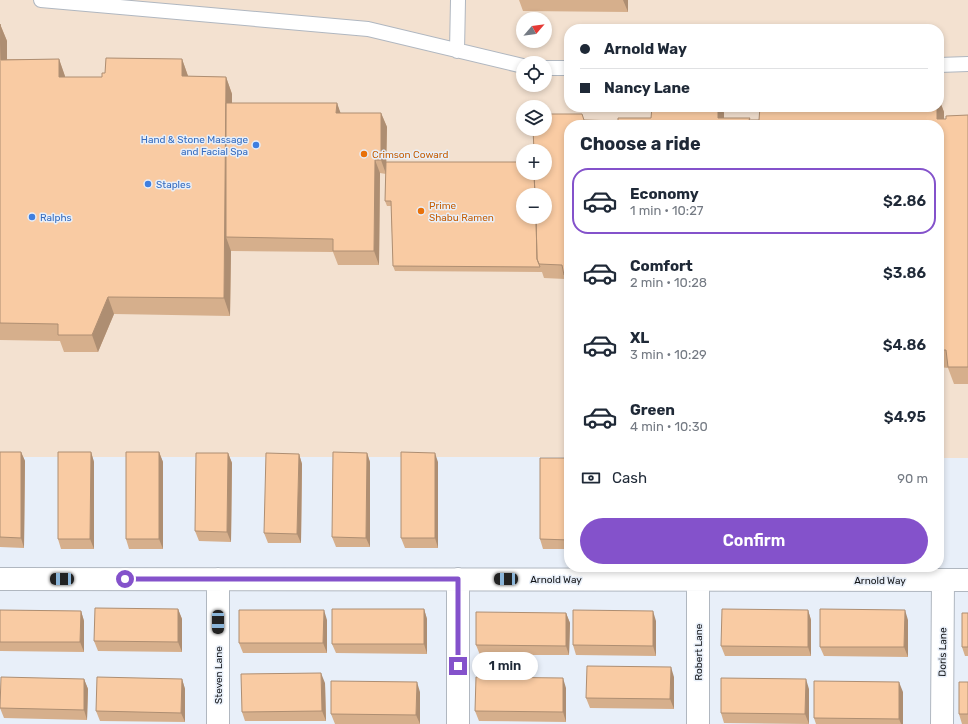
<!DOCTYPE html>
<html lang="en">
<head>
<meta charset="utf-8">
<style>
  :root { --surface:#fff; --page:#f6f6f7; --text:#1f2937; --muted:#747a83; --line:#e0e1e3; --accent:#8452cb }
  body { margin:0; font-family:Rubik,sans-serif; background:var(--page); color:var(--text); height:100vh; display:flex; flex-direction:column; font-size:15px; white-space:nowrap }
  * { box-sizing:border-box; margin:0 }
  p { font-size:13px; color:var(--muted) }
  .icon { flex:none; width:22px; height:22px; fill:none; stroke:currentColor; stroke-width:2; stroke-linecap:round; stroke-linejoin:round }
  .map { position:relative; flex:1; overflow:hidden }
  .side { position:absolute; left:564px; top:120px; width:380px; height:452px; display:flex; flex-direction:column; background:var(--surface); border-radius:16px; box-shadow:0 2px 6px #0003 }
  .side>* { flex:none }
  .hud { position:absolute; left:564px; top:24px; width:380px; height:88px; border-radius:16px; box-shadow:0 2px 6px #0003; display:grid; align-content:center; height:88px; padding:0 16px; background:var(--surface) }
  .needle { width:26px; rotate:62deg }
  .tools { position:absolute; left:516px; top:12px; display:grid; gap:8px }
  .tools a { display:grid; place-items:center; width:36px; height:36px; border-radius:50%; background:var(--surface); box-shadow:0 2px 6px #0003; font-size:20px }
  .end { position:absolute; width:18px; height:18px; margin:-9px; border:5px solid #8452cb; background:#fff; box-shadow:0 0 0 2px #fff }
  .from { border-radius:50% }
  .bubble { position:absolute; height:28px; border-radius:14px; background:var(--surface); box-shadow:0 2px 6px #0003; font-size:13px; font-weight:600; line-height:28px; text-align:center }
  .car { position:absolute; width:12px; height:24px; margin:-12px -6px; border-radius:5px; box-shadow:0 0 3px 1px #0007; background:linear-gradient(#222 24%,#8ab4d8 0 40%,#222 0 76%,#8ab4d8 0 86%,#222 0) }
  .hud b { display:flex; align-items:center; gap:14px; height:38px; font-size:15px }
  .hud b+b { border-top:1px solid var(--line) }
  .hud i { width:10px; height:10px; background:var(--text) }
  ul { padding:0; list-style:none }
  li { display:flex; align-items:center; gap:12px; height:66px; margin:0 8px 6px; padding:0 8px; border:2px solid transparent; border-radius:16px }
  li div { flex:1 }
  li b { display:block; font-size:15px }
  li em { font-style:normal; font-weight:600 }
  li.active { border-color:var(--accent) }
  li>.icon { width:36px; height:36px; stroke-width:1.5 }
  h2 { padding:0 16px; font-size:18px; line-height:48px }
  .pay { display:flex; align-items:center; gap:10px; height:44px; padding:0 16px; font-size:15px }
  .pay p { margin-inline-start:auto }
  .button { display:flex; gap:8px; margin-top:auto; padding:8px 16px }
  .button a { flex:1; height:46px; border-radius:24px; background:var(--accent); color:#fff; font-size:16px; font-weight:600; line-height:46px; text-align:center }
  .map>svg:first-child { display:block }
  .commercial { fill:#f3e1d0; fill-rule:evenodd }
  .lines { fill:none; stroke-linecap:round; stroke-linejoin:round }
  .lane-casing { stroke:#b0b7c0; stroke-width:16 }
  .street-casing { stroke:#b0b7c0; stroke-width:24 }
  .lane { stroke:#fff; stroke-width:14 }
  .street { stroke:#fff; stroke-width:22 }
  .wall { fill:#d6af8c; fill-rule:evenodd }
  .shaded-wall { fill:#ae8e72 }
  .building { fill:#f9cba3; stroke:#ae8e72 }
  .route { stroke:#8452cb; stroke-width:5 }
  .shop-dot { fill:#3f7fe0; stroke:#e8eff9; stroke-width:1.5 }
  .food-dot { fill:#e8710a; stroke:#e8eff9; stroke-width:1.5 }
  .labels { text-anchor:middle; stroke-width:3; stroke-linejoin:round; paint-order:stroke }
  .shop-label { font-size:10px; fill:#366cbe; stroke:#e8eff9; text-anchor:start }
  .food-label { font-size:10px; fill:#c56008; stroke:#e8eff9; text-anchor:start }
  .street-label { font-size:10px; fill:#121417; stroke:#e8eff9 }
</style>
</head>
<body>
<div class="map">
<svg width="968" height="724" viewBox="0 0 968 724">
  <rect width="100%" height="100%" fill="#e8eff9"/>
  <path class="commercial" d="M0,0H968V458H939V125H569V457H0ZM523,19H545V41H523ZM569,29H939V107H569ZM523,63H545V85H523ZM523,107H545V129H523ZM523,151H545V173H523ZM523,195H545V217H523Z"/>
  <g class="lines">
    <g class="lane-casing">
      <path id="lane" d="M41,0L368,29L523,66
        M457,51L458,0
        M939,65L968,64
        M545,68H569"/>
    </g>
    <g class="street-casing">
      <path id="street" d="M0,579L968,580
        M698,579V724
        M218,724V579
        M458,724V579
        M942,724L943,580"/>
    </g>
    <use href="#lane" class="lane"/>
    <use href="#street" class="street"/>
  </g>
  <path class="wall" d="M519,0H628V12L523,11Z
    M0,24L7,41V59H59L65,77H102V73H105L106,58L182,59L188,76L226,77L232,94V103H337L340,113H381L387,127L386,170V162H523V173H545V151H534L533,129H545V114H582L584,120L618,121V118H651L652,107H722L724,113V118H750V120H759L760,107H818L819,109L882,110V107H939V99L944,112V119H946V116L968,115V384H954L948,368L939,367V125H569V289L565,279L544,278L542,272L395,271L393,266L391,206H387L385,201L386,174L380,173L379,265H338L333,252L231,251L230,316L114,314L98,352H64L60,341L0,340ZM523,195H545V217H523Z
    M0,452H21L25,461L24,548L0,547Z
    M91,452L94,462V549H61L58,539Z
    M159,452L163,462V549H129L126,539Z
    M228,453L232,463L231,542L199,541L195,531Z
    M367,453L370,462V547H336L332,537Z
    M299,454L302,464L301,543H268L264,533Z
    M569,458V549H543L540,539Z
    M438,462V548H405L401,538Z
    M178,609L182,619V652L98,651L94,641Z
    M424,609L427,619V654L336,653L332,644Z
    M0,610L81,611L84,621V652L0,651Z
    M808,610L811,620V656H725L721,646Z
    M566,613L570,623L569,655H480L476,645Z
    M968,613V656H965L962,647Z
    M327,620V653H243L239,643Z
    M908,620V657L824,656L820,647Z
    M656,621V656L576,655L573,645Z
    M674,677V709L590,708L586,698Z
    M84,679L88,689L87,720L4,718L0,708Z
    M182,679L185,689V722L100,721L96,711Z
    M968,682V724H962L959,714Z
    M325,683L326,721H245L242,712Z
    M566,688V722L479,721L475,711Z
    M809,689V724L724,723L721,713Z
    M420,692V724H335L331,714Z
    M903,692V724H816L814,718Z"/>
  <path class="shaded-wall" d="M623,0H628V12Z
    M0,24L7,41V77L1,60Z
    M59,59L65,76V94L59,77Z
    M182,59L188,76H182Z
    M226,77L232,94L231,237H226L231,251L230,316L224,298Z
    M939,99L944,112V136L937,119V107H939Z
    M337,103L342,117L336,113Z
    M718,107H722L724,113V125L718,118Z
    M813,107H818L819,111L813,109Z
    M381,113L387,127L386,174L381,160Z
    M375,160L380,173L379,265L374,251Z
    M108,297L114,314L98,352L92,335Z
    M21,452L25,461L24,548L21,538Z
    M91,452L94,462V549L90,539Z
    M159,452L163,462V549L159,539Z
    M228,453L232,463L231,542L227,532Z
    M367,453L370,462V547L366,538Z
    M435,453L438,462V548L435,538Z
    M299,454L302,464L301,543L297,534Z
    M178,609L182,619V652L178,642Z
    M424,609L427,619V654L424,644Z
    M324,610L327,620V653L323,643Z
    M808,610L811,620V656L808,647Z
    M905,610L908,620V657L904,647Z
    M81,611L84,621V652L80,642Z
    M653,611L656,621V656L653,646Z
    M566,613L570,623L569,655L566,646Z
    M671,667L674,677V709L670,699Z
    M321,673L325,683L326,721L322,711Z
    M563,678L566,688V722L563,712Z
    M84,679L88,689L87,720L84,710Z
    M182,679L185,689V722L181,713Z
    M806,679L809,689V724L805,714Z
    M417,682L420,692V724L416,715Z
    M899,682L903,692V724H901L899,719Z"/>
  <path class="building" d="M0,24L1,60L59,59V77H102V73H105L106,58L182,59V76L226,77L224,298L108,297L92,335H58V324L0,323Z
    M226,103H337L336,113H381V160H375L374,251H333V239L226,237Z
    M652,107H718V118H750L749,120H759L760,107H813V109L882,110V107H937V119H946V116L968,115V367H948L946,350H939V125H618V118H651Z
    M545,114H582L584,120L618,121V125H569V275H564L562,265L539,264L537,259L536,217H545V195H535L534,173H545V151H534L533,129H545Z
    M386,162H523V173H534L535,195H523V217H536L537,259L540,267L393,266L391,201H385Z
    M0,452H21V538L0,537Z
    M58,452H91L90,539H58Z
    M126,452H159V539H126Z
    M333,452L367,453L366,538L332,537Z
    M401,452L435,453V538H401Z
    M196,453H228L227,532L195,531Z
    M266,453L299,454L297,534L264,533Z
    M540,458H569V540L540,539Z
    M95,608L178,609V642L94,641Z
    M332,609H424V644H332Z
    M722,609L808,610V647L721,646Z
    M820,609L905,610L904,647H820Z
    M0,610L81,611L80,642H0Z
    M239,610H324L323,643H239Z
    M573,610L653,611V646L573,645Z
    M476,612L566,613V646L476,645Z
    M962,613H968V647H962Z
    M587,666L671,667L670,699L586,698Z
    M321,673L322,711L242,712L241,674Z
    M1,677L84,679V710L0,708Z
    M97,677L182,679L181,713L96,711Z
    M476,677L563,678V712L475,711Z
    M721,678L806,679L805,714L721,713Z
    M331,681L417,682L416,715L331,714Z
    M814,681L899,682V719L814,718Z
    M959,682H968V714H959Z"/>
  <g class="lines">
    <path class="route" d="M125,579H458V666"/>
  </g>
  <g class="shop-dot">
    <circle cx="256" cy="145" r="4"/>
    <circle cx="148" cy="184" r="4"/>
    <circle cx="32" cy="217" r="4"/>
  </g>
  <g class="food-dot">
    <circle cx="364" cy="154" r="4"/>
    <circle cx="421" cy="211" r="4"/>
  </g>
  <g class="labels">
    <g class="shop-label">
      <text x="248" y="143" text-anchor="end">Hand &amp; Stone Massage<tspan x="248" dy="12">and Facial Spa</tspan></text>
      <text x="156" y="188">Staples</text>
      <text x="40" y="221">Ralphs</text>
    </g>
    <g class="food-label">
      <text x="372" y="158">Crimson Coward</text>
      <text x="429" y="209">Prime<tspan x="429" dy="12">Shabu Ramen</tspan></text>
    </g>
    <g class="street-label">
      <text x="556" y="583">Arnold Way</text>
      <text x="880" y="584">Arnold Way</text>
      <text transform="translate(698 652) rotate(-90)" y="4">Robert Lane</text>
      <text transform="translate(942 652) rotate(-89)" y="4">Doris Lane</text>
      <text transform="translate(218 675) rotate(-90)" y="4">Steven Lane</text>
    </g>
  </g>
</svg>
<div class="tools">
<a><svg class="needle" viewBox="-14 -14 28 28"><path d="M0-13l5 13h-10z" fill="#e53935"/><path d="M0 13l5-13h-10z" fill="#747a83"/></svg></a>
<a><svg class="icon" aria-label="locate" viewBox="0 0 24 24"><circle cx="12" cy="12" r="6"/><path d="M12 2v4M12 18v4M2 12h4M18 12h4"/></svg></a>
<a><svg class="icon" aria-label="layers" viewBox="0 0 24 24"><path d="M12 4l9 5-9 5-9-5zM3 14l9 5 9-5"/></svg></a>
<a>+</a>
<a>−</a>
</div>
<i class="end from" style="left:125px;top:579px"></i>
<i class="end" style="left:458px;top:666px"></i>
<div class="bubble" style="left:472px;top:652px;width:66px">1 min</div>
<i class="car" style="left:62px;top:579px;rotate:270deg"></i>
<i class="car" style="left:506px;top:579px;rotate:270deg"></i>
<i class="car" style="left:218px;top:622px;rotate:180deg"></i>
<div class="hud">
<b><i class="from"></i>Arnold Way</b>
<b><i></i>Nancy Lane</b>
</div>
<section class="side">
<h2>Choose a ride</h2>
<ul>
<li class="active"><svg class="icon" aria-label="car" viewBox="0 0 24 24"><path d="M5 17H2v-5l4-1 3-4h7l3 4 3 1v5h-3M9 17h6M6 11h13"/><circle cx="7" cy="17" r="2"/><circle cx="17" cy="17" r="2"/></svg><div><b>Economy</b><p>1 min · 10:27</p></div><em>$2.86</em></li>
<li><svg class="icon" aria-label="car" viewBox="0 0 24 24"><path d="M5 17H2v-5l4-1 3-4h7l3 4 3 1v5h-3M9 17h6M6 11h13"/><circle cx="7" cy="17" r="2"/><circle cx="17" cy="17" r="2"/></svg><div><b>Comfort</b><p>2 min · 10:28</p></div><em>$3.86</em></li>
<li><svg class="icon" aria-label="car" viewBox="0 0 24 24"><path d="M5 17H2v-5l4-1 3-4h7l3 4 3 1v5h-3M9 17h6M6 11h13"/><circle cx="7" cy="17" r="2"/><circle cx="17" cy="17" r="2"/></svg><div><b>XL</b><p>3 min · 10:29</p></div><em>$4.86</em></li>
<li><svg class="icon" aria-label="car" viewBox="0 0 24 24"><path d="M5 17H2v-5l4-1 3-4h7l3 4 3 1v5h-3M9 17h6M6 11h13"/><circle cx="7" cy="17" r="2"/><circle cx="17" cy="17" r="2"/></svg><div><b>Green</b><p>4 min · 10:30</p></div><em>$4.95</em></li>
</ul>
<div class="pay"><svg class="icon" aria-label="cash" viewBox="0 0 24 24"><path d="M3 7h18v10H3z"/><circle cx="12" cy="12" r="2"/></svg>Cash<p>90 m</p></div>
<div class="button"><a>Confirm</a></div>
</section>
</div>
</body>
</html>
